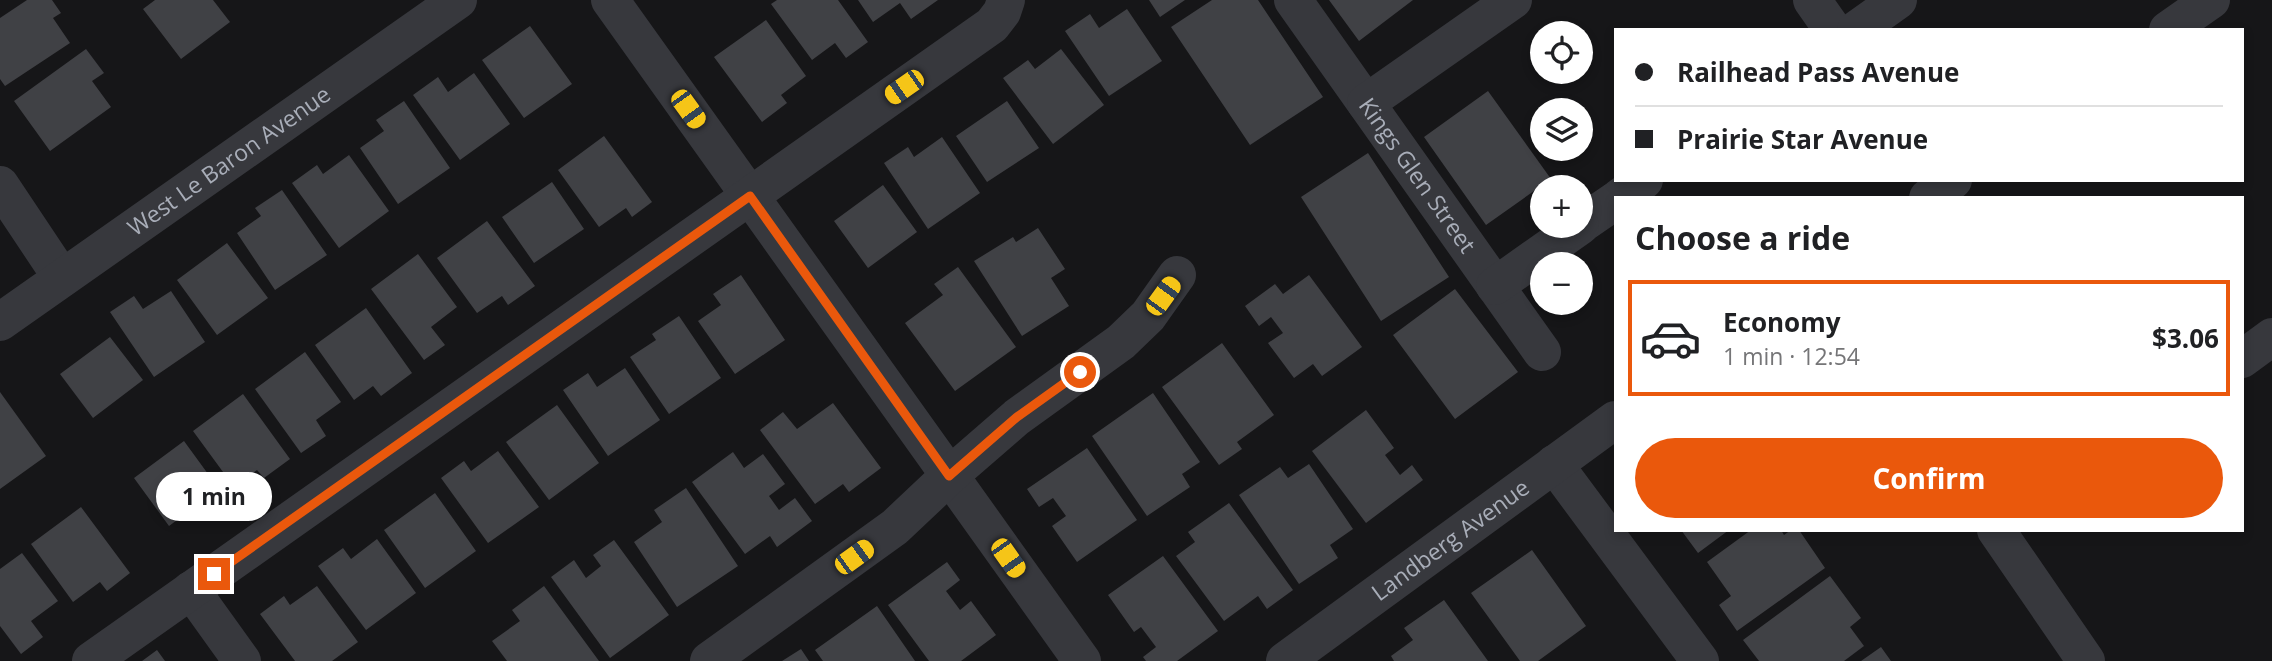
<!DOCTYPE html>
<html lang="en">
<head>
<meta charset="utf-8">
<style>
  :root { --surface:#fff; --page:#f6f6f6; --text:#202124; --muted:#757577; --line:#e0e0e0; --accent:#ea580c }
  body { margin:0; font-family:"Open Sans",sans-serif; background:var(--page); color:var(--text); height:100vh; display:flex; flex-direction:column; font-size:26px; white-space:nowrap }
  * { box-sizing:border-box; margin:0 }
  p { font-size:23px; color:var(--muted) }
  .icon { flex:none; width:38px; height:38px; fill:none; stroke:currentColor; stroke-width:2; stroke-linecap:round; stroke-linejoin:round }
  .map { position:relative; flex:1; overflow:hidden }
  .sheet { position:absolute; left:1614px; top:196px; width:630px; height:336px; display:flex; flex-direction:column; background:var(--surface); border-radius:0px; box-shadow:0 4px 10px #0003 }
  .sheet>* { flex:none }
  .guide { position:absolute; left:1614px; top:28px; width:630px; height:154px; border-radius:0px; box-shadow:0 4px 10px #0003; display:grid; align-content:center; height:154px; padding:0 21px; background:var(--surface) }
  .controls { position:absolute; left:1530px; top:21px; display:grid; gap:14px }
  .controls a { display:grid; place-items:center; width:63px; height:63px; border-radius:50%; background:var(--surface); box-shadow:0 4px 10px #0003; font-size:35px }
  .end { position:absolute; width:32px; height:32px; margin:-16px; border:9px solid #ea580c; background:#fff; box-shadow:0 0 0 4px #fff }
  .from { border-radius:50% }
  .bubble { position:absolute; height:49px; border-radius:24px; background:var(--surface); box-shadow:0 4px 10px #0003; font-size:23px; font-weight:700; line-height:49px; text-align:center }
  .car { position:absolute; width:21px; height:42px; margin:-21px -10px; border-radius:9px; box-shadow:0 0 5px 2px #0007; background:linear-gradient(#f5c518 24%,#345 0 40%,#f5c518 0 76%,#345 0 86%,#f5c518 0) }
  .guide b { display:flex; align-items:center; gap:24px; height:66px; font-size:26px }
  .guide b+b { border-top:2px solid var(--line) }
  .guide i { width:18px; height:18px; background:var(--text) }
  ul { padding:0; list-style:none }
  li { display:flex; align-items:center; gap:21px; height:116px; margin:0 14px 10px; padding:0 7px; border:4px solid transparent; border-radius:0px }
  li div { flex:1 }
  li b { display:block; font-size:26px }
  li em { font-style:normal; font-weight:700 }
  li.active { border-color:var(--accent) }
  li>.icon { width:63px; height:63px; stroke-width:1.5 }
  h2 { padding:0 21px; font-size:32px; line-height:84px }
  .cta { display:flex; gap:14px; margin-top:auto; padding:14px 21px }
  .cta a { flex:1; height:80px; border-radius:42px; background:var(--accent); color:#fff; font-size:28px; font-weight:700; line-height:80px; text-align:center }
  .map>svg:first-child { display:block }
  .building { fill:#404145 }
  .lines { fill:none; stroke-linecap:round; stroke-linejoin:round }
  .minor { stroke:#37383d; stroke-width:38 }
  .route { stroke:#ea580c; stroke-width:9 }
  .labels { text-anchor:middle; stroke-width:5; stroke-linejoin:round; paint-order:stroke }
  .street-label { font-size:23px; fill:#a8adb8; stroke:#111113 }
</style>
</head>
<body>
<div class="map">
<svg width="2272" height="661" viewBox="0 0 2272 661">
  <rect width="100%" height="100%" fill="#161618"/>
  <path class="building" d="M27,0H52L61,13L53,18L70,43L5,86L0,79V18Z
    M155,0H213L230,22L181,59L143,9Z
    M777,0H838L868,42L846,58L835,43L812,60L771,4Z
    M858,0H938L911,19L900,3L873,22Z
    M1149,0H1185L1160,17Z
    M1212,0H1258L1323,97L1250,145L1171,27Z
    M1329,0H1413L1359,41Z
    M1127,9L1162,61L1109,96L1065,31L1090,14L1099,28Z
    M766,20L806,76L781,95L787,103L762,122L714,57Z
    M530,26L572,84L524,118L482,60Z
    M86,49L104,73L92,81L111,107L50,151L14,101Z
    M1061,49L1104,105L1053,144L1003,78L1028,60L1035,69Z
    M474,73L510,124L460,160L413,95L438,77L448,92Z
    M1488,91L1551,179L1486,225L1424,137Z
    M404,101L450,168L398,204L360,148L384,131L376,120Z
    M1007,101L1039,148L987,182L956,136Z
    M604,136L652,202L632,217L626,208L599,227L558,170Z
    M942,137L980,193L928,229L884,163L908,147L914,157Z
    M1368,153L1449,277L1381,321L1301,197Z
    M349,155L389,211L339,248L292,183L317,165L323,174Z
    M552,182L584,229L534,263L502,217Z
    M883,185L917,232L868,268L834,221Z
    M282,190L327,255L275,290L237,233L261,216L255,208Z
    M487,221L535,286L508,305L502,296L477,313L437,258Z
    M1038,228L1065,269L1051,278L1069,306L1022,336L974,261L1013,237L1016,242Z
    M227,243L268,298L217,335L177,280Z
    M418,254L457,307L431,327L445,345L424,360L371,289Z
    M958,267L1016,347L955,391L905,323L943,295L934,284Z
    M741,275L785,340L735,374L698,321L721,305L713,294Z
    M1309,275L1362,347L1322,376L1313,364L1294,378L1268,343L1283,333L1271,317L1259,326L1245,306L1275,284L1283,294Z
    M1455,289L1518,372L1455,419L1393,335Z
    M171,291L205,342L154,377L110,312L134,296L143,309Z
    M366,308L412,373L381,396L373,386L354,400L315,345Z
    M679,316L721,378L669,414L630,357L656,340L652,334Z
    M110,337L143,380L93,418L60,374Z
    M1222,343L1274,415L1237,442L1242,449L1219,465L1162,387Z
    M305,352L341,402L316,420L326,436L301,453L255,389Z
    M625,368L660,420L608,456L563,390L588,373L597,387Z
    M0,392L46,456L0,489Z
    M1153,393L1200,462L1182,474L1190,487L1147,516L1092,436Z
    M243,394L290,459L264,478L257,470L234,487L193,431Z
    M833,403L881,468L849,492L843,484L815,504L760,430L783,412L797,429Z
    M557,405L599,463L549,500L506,442Z
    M1366,410L1394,448L1385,455L1400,475L1412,465L1423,480L1366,523L1312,451Z
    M184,441L219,489L169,526L134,478Z
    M1087,448L1137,520L1077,562L1052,526L1066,516L1053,498L1039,507L1027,489Z
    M498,451L539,507L488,543L441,478L464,461L471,471Z
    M733,452L744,468L763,454L785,484L769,496L779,510L795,498L812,521L777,547L770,536L745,554L692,482Z
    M1309,464L1353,529L1330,545L1338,558L1299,584L1239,495L1280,467L1288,478Z
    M686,488L738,566L677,607L634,542L662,522L654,510Z
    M435,493L476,551L425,588L384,530Z
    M1229,503L1293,590L1267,609L1258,596L1224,621L1176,556L1195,542L1188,532Z
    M81,507L130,573L107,591L100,582L73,602L31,544Z
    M1681,530H1729L1698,553Z
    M1751,530H1781L1784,535L1791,530H1799L1825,568L1737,631L1719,605L1731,596L1707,562Z
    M377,539L416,593L366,630L318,566L343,548L351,559Z
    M614,540L669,615L610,658L551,577L574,560L586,578L601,566L593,555Z
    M1532,550L1586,626L1538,661H1520L1471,593Z
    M22,553L58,601L31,621L43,637L21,654L0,626V569Z
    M1163,556L1218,631L1177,661H1146L1143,657L1156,647L1141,627L1134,632L1108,595Z
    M947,562L960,580L946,591L960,610L971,601L996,635L961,661H929L888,605Z
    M1830,576L1861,618L1850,627L1864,646L1844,661H1759L1743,640Z
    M317,586L358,642L332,661H295L260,614L284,596L290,605Z
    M544,586L599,661H507L492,641L520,621L512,610Z
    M1444,600L1488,661H1394L1391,656L1413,640L1404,628Z
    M877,606L915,661H823L815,650Z
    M1881,647L1891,661H1861Z
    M801,649L809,661H782Z
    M157,650L165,661H142Z"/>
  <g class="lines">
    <g class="minor">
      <path d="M610,0L1082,661"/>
      <path id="s1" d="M1293,0L1542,352"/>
      <path d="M1812,0L1833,30"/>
      <path d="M1856,30L1898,0"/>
      <path d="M2168,30L2211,0"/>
      <path d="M1366,103L1513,0"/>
      <path d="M0,185L62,278"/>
      <path d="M1619,198L1644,180"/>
      <path d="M1928,198L1953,180"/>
      <path d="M1580,225L1615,201"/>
      <path d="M1495,286L1580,226"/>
      <path id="s2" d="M0,322L458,0"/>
      <path d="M2242,359L2272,337"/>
      <path d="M1554,464L1700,661"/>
      <path d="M1996,530L2086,661"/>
      <path d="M191,590L242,661"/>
      <path d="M91,661L992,25L1002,12L1006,0"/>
      <path d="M709,661L895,527L949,476L1017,417L1121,342L1148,316L1177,275"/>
      <path id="s3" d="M1285,661L1615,420"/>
    </g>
  </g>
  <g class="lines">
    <path class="route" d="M214,574L750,196L949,476L1017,417L1080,372"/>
  </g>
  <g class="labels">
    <g class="street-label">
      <text dy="8" stroke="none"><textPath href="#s2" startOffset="280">West Le Baron Avenue</textPath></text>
      <text dy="8" stroke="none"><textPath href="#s1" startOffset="215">Kings Glen Street</textPath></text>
      <text dy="8" stroke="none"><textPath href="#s3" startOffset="205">Landberg Avenue</textPath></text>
    </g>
  </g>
</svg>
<div class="controls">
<a><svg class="icon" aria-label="locate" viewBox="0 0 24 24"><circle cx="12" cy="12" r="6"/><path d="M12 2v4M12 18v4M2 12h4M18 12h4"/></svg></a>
<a><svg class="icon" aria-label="layers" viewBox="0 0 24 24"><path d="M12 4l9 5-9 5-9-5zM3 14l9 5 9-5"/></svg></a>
<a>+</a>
<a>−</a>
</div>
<i class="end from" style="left:1080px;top:372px"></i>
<i class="end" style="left:214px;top:574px"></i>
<div class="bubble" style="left:156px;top:472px;width:116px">1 min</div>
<i class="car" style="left:904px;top:87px;rotate:235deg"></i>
<i class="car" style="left:688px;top:109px;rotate:144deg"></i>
<i class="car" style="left:1163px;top:296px;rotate:36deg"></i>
<i class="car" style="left:854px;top:557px;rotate:54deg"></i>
<i class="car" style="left:1008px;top:558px;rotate:145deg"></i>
<div class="guide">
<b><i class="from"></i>Railhead Pass Avenue</b>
<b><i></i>Prairie Star Avenue</b>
</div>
<section class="sheet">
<h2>Choose a ride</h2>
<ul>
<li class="active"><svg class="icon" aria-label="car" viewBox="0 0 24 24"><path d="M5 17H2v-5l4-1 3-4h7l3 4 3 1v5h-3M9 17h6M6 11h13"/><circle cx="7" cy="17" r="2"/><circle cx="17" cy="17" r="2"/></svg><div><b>Economy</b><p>1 min · 12:54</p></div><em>$3.06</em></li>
</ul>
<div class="cta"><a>Confirm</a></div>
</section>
</div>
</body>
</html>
